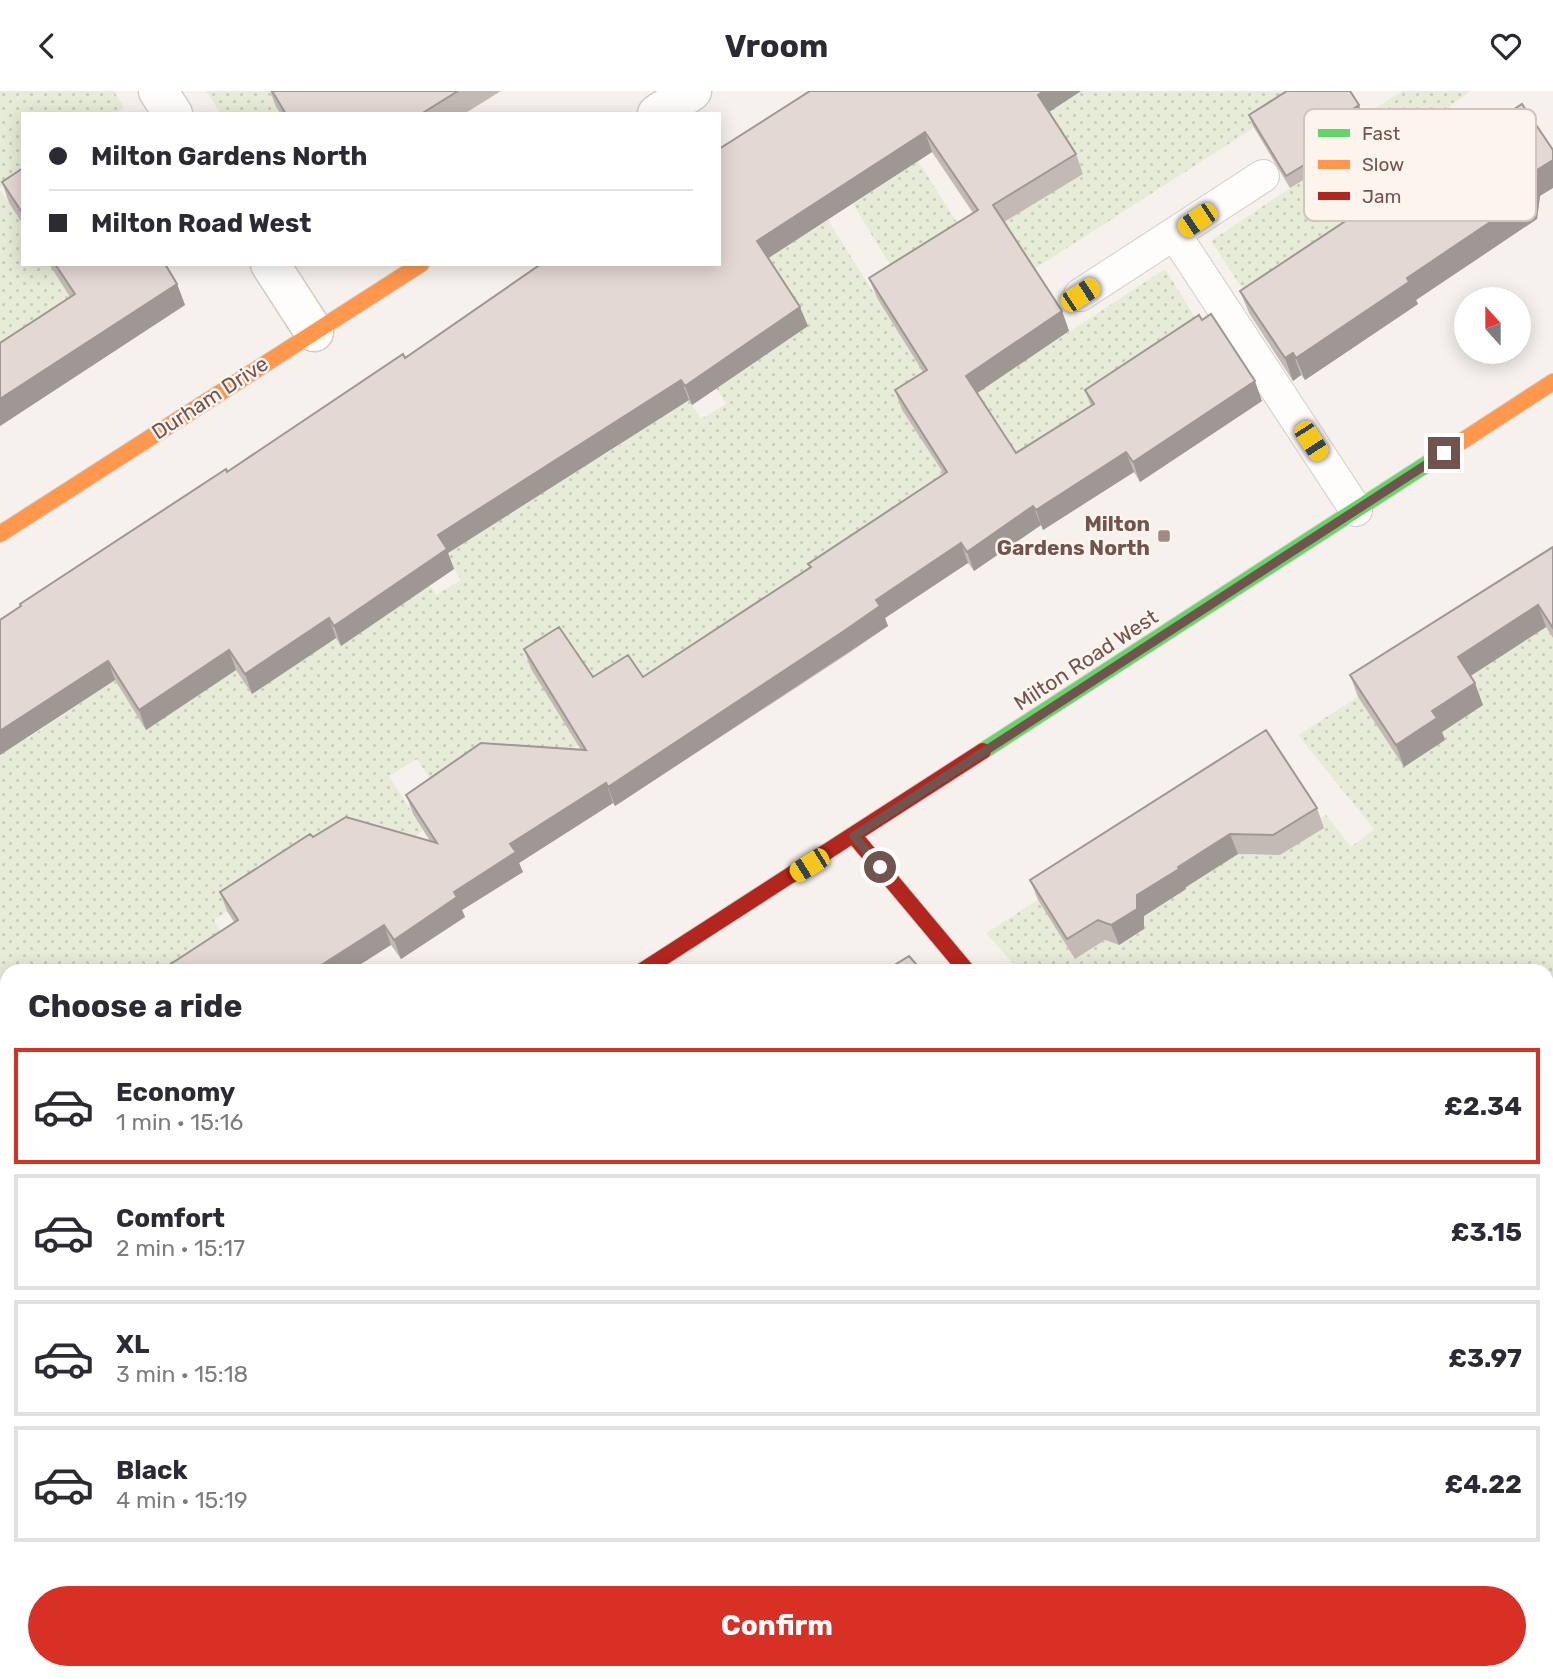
<!DOCTYPE html>
<html lang="en">
<head>
<meta charset="utf-8">
<style>
  :root { --surface:#fff; --page:#f2f2f3; --text:#2b2b33; --muted:#7c7c81; --line:#e1e1e2; --accent:#d93025 }
  body { margin:0; font-family:Rubik,sans-serif; background:var(--page); color:var(--text); height:100vh; display:flex; flex-direction:column; font-size:26px; white-space:nowrap }
  * { box-sizing:border-box; margin:0 }
  p { font-size:23px; color:var(--muted) }
  .icon { flex:none; width:38px; height:38px; fill:none; stroke:currentColor; stroke-width:2; stroke-linecap:round; stroke-linejoin:round }
  .map { position:relative; flex:1; overflow:hidden }
  .panel { position:absolute; left:0px; top:873px; width:1554px; height:716px; display:flex; flex-direction:column; background:var(--surface); border-radius:21px 21px 0 0; box-shadow:0 4px 18px #0003 }
  .panel>* { flex:none }
  .top-card { position:absolute; left:21px; top:21px; width:700px; height:154px; border-radius:0px; box-shadow:0 4px 18px #0003; display:grid; align-content:center; height:154px; padding:0 28px; background:var(--surface) }
  .needle { width:46px; rotate:339deg }
  .buttons { position:absolute; left:1454px; top:196px; display:grid; gap:14px }
  .buttons a { display:grid; place-items:center; width:77px; height:77px; border-radius:50%; background:var(--surface); box-shadow:0 4px 18px #0003; font-size:35px }
  .end { position:absolute; width:32px; height:32px; margin:-16px; border:9px solid #72544e; background:#fff; box-shadow:0 0 0 4px #fff }
  .from { border-radius:50% }
  .car { position:absolute; width:21px; height:42px; margin:-21px -10px; border-radius:9px; box-shadow:0 0 5px 2px #0007; background:linear-gradient(#f5c518 24%,#345 0 40%,#f5c518 0 76%,#345 0 86%,#f5c518 0) }
  .top-card b { display:flex; align-items:center; gap:24px; height:66px; font-size:26px }
  .top-card b+b { border-top:2px solid var(--line) }
  .top-card i { width:18px; height:18px; background:var(--text) }
  ul { padding:0; list-style:none }
  li { display:flex; align-items:center; gap:21px; height:116px; margin:0 14px 10px; padding:0 14px; border:4px solid var(--line); border-radius:0px }
  li div { flex:1 }
  li b { display:block; font-size:26px }
  li em { font-style:normal; font-weight:700 }
  li.current { border-color:var(--accent) }
  li>.icon { width:63px; height:63px; stroke-width:1.5 }
  h2 { padding:0 28px; font-size:32px; line-height:84px }
  .action { display:flex; gap:14px; margin-top:auto; padding:14px 28px }
  .action a { flex:1; height:80px; border-radius:42px; background:var(--accent); color:#fff; font-size:28px; font-weight:700; line-height:80px; text-align:center }
  header { display:flex; justify-content:space-between; align-items:center; height:91px; padding:0 28px; background:var(--surface); font-size:32px; font-weight:700 }
  .map>svg:first-child { display:block }
  .garden { fill:url(#garden-dots) }
  .lines { fill:none; stroke-linecap:round; stroke-linejoin:round }
  .lane-casing { stroke:#d5ccc8; stroke-width:34 }
  .street-casing { stroke:#d5ccc8; stroke-width:41 }
  .fast-casing { stroke:#d5ccc8; stroke-width:18 }
  .slow-casing { stroke:#d5ccc8; stroke-width:18 }
  .jam-casing { stroke:#d5ccc8; stroke-width:18 }
  .lane { stroke:#fefdfc; stroke-width:32 }
  .street { stroke:#fefdfc; stroke-width:38 }
  .fast { stroke:#63d668; stroke-width:16 }
  .slow { stroke:#ff974d; stroke-width:16 }
  .jam { stroke:#b3261e; stroke-width:16 }
  .wall { fill:#c3bab6 }
  .shaded-wall { fill:#9f9794 }
  .building { fill:#e3d8d4; stroke:#9f9794; stroke-width:2 }
  .route { stroke:#72544e; stroke-width:9 }
  .poi-dot { fill:#a08b85; stroke:#fdf4ee; stroke-width:2.5 }
  .labels { text-anchor:middle; stroke-width:5; stroke-linejoin:round; paint-order:stroke }
  .street-label { font-size:21px; fill:#72544e; stroke:#fdf4ee }
  .poi-label { font-size:21px; font-weight:bold; fill:#72544e; stroke:#fdf4ee; text-anchor:end }
  .key { fill:#fdf4ee; stroke:#d3c4be; stroke-width:2 }
  .key-label { font-size:19px; fill:#72544e }
</style>
</head>
<body>
<header><svg class="icon" aria-label="back" viewBox="0 0 24 24"><path d="M15 5l-7 7 7 7"/></svg>Vroom<svg class="icon" aria-label="heart" viewBox="0 0 24 24"><path d="M12 20l-8-8c-3-5 5-10 8-4 3-6 11-1 8 4z"/></svg></header>
<div class="map">
<svg width="1553" height="1588" viewBox="0 0 1553 1588">
  <defs>
    <pattern id="garden-dots" width="8" height="8" patternUnits="userSpaceOnUse" patternTransform="scale(1.75)"><rect width="8" height="8" fill="#e7ecd8"/><path d="M2 2h.1M6 6h.1" fill="none" stroke="#c9ccbb" stroke-width="1.8" stroke-linecap="round"/></pattern>
  </defs>
  <rect width="100%" height="100%" fill="#f6f1ec"/>
  <path class="garden" d="M0,0H114L124,17L115,23H23V82L0,97Z
    M206,0H301L277,16L281,23H221Z
    M1081,0H1311L1022,186L987,133L1045,23Z
    M1402,0H1471L1450,15L1482,62L1256,218L1211,150L1290,97L1333,71L1322,52Z
    M918,70L967,147L1032,265L1165,178L1206,244L1023,382L902,319L956,400L596,643L458,731L417,668L389,685L423,739L414,747L293,778L214,829L243,876L201,880H7V1021L0,1025V663L25,645L27,648L115,589L146,638L219,551L252,603L276,587L305,499L342,554L409,460L436,504L461,489L406,401L471,359L512,422L536,406L510,365L579,331L603,365L624,351L583,288L669,278L701,328L726,313L673,228L828,129L909,258L901,192L853,113Z
    M0,99L23,133V173H49L108,261L0,278Z
    M1546,536L1553,547V919L1547,920V880H1020L986,842L1038,809L1075,868L1105,849L1119,854L1144,839V825L1186,798L1148,739L1261,748L1312,733L1326,724L1351,756L1374,738L1298,644L1358,606L1404,675L1440,642L1483,614L1442,552Z
    M1547,1259L1553,1268V1588H1231L1227,1582H1547Z
    M176,1582H287L277,1588H180Z
    M849,1582H925L930,1588H840Z"/>
  <g class="lines">
    <g class="lane-casing">
      <path id="lane" d="M1175,144L1356,419
        M1080,204L1263,85"/>
    </g>
    <g class="street-casing">
      <path id="street" d="M158,0L173,23
        M657,23L692,0
        M270,173L314,241
        M1547,1114L1553,1111
        M971,1582L975,1588
        M804,1588L813,1582"/>
    </g>
    <g class="fast-casing">
      <path id="fast" d="M983,660L1453,356
        M0,1295L7,1290"/>
    </g>
    <g class="slow-casing">
      <path id="slow" d="M1453,356L1553,291
        M0,443L421,173"/>
    </g>
    <g class="jam-casing">
      <path id="jam" d="M854,745L967,880
        M642,880L983,660
        M0,1440L7,1450
        M91,1582L95,1588"/>
    </g>
    <use href="#lane" class="lane"/>
    <use href="#street" class="street"/>
    <use href="#fast" class="fast"/>
    <use href="#slow" class="slow"/>
    <use href="#jam" class="jam"/>
  </g>
  <path class="wall" d="M270,0H501L464,23H281L276,16Z
    M1081,0L1049,21L1076,63L1083,83L1004,131L1062,220L1069,240L977,302L1016,362L1091,315L1085,299L1262,310L1140,391L1134,381L1043,439L1041,434L974,480L968,472L885,527L888,535L849,562L615,715L613,712L519,772L523,781L462,819L465,826L401,868L391,854L234,831L227,820L220,801L313,746L430,750L413,723L406,704L581,659L531,578L524,558L593,586H643L810,477L808,473L944,383L902,319L895,299L923,281L877,207L869,187L973,122L932,61L768,167L808,235L692,314L689,309L448,462L454,478L341,555L336,547L252,603L236,579L146,639L115,589L0,664V529L227,381L405,267L719,58Z
    M1249,24L1363,26L1324,50L1329,59L1334,71L1290,97L1253,35Z
    M23,77V133L9,112L2,91Z
    M1540,105L1537,128L1416,209L1418,213L1305,289L1301,284L1293,290L1249,222L1240,200Z
    M49,173H165L177,193L185,214L0,335V252L70,206Z
    M1553,456V547L1546,536L1470,585L1483,614L1442,641L1445,649L1404,676L1358,606L1350,584Z
    M1317,717L1324,737L1280,764L1238,763L1186,796V798L1144,825V838L1119,854L1105,849L1075,868L1038,809L1030,789Z
    M1553,895V1017L1547,1019V897Z
    M1098,1582H1208L1199,1588H1102Z"/>
  <path class="shaded-wall" d="M1044,0H1081L1046,23L1038,4Z
    M1359,14L1363,26L1322,52L1318,40Z
    M925,41L932,61L764,170L757,150Z
    M1553,69V97L1540,105L1537,128L1416,209L1418,213L1305,289L1296,267L1407,187L1532,82Z
    M177,193L185,214L0,335V308Z
    M800,216L808,235L692,314L685,295Z
    M1062,220L1069,240L973,305L966,285Z
    M1293,262L1301,284L1293,290L1285,267Z
    M681,289L689,309L448,462L454,478L341,555L334,535L438,444Z
    M1255,290L1262,310L1140,391L1133,371Z
    M1126,361L1134,381L1043,439L1036,419Z
    M1033,415L1041,434L974,480L967,461Z
    M961,452L968,472L885,527L888,535L615,715L608,696L876,509Z
    M1538,514L1546,536L1466,588L1458,566Z
    M329,527L336,547L252,603L245,583Z
    M229,559L236,579L146,639L139,619Z
    M108,570L115,589L0,664V640Z
    M1475,592L1483,614L1442,641L1445,649L1404,676L1396,654L1432,620Z
    M606,692L613,712L519,772L523,781L462,819L465,826L401,868L394,849L510,753Z
    M1230,743L1238,763L1186,796V798L1144,825V838L1119,854L1111,834L1137,804Z
    M384,834L391,854L350,880H312Z
    M7,1064V1101L0,1117V1080Z
    M1553,1364V1391L1547,1396V1369Z
    M627,1582H669L660,1588H618Z
    M1168,1582H1208L1199,1588H1158Z"/>
  <path class="building" d="M272,0H458L421,23H286Z
    M810,0H1044L1038,4L1076,63L993,114L1062,220L966,285L1016,362L1094,313L1085,299L1199,224L1202,229L1211,223L1255,290L1133,371L1126,361L1036,419L1033,415L967,461L961,452L876,509L880,515L841,542L608,696L606,692L510,753L516,761L454,801L457,806L394,849L384,834L312,880H160L238,829L220,801L310,743L313,746L346,726L437,752L406,704L481,652L586,659L524,558L559,536L593,586L628,564L643,586L811,476L808,473L947,381L895,299L927,279L869,187L978,119L925,41L757,150L800,216L685,295L681,289L438,444L447,458L334,535L329,527L245,583L229,559L139,619L108,570L0,640V529L21,515L20,513L226,378L227,381L403,263L405,267L541,173H719V58Z
    M1287,0H1350L1359,14L1318,40L1329,59L1286,85L1249,24Z
    M1522,13L1553,59V69L1532,82L1529,105L1407,187L1409,191L1296,267L1293,262L1285,267L1240,200Z
    M23,77V123L2,91Z
    M55,173H165L177,193L0,308V252L75,203Z
    M1553,456V537L1538,514L1458,566L1475,592L1432,620L1437,627L1396,654L1350,584Z
    M1266,639L1317,717L1273,744L1230,743L1178,776L1179,778L1137,804V818L1111,834L1098,829L1067,848L1030,789Z
    M909,865L922,880H885Z
    M1553,895V993L1547,995V897Z
    M7,974V1064L0,1080V979Z
    M1553,1172V1364L1547,1369V1176Z
    M261,1582H364L368,1588H265Z
    M559,1582H627L618,1588H552Z
    M1105,1582H1168L1158,1588H1108Z"/>
  <g class="lines">
    <path class="route" d="M880,776L854,745L1444,362"/>
  </g>
  <rect class="poi-dot" x="1157" y="438" width="14" height="14" rx="3.5"/>
  <g class="labels">
    <g class="street-label">
      <text transform="translate(210 307) rotate(-33)" y="7">Durham Drive</text>
      <text transform="translate(1086 569) rotate(-33)" y="7">Milton Road West</text>
    </g>
    <g class="poi-label">
      <text x="1150" y="440">Milton<tspan x="1150" dy="24">Gardens North</tspan></text>
    </g>
  </g>
  <rect x="1304" y="18" width="232" height="112" rx="10" class="key"/>
  <rect x="1318" y="38" width="32" height="8" fill="#63d668"/>
  <rect x="1318" y="69" width="32" height="9" fill="#ff974d"/>
  <rect x="1318" y="101" width="32" height="8" fill="#b3261e"/>
  <g class="key-label">
    <text x="1362" y="49">Fast</text>
    <text x="1362" y="80">Slow</text>
    <text x="1362" y="112">Jam</text>
  </g>
</svg>
<div class="buttons">
<a><svg class="needle" viewBox="-14 -14 28 28"><path d="M0-13l5 13h-10z" fill="#e53935"/><path d="M0 13l5-13h-10z" fill="#7c7c81"/></svg></a>
</div>
<i class="end from" style="left:880px;top:776px"></i>
<i class="end" style="left:1444px;top:362px"></i>
<i class="car" style="left:1197px;top:129px;rotate:236deg"></i>
<i class="car" style="left:1080px;top:204px;rotate:57deg"></i>
<i class="car" style="left:1311px;top:350px;rotate:147deg"></i>
<i class="car" style="left:809px;top:774px;rotate:238deg"></i>
<div class="top-card">
<b><i class="from"></i>Milton Gardens North</b>
<b><i></i>Milton Road West</b>
</div>
<section class="panel">
<h2>Choose a ride</h2>
<ul>
<li class="current"><svg class="icon" aria-label="car" viewBox="0 0 24 24"><path d="M5 17H2v-5l4-1 3-4h7l3 4 3 1v5h-3M9 17h6M6 11h13"/><circle cx="7" cy="17" r="2"/><circle cx="17" cy="17" r="2"/></svg><div><b>Economy</b><p>1 min · 15:16</p></div><em>£2.34</em></li>
<li><svg class="icon" aria-label="car" viewBox="0 0 24 24"><path d="M5 17H2v-5l4-1 3-4h7l3 4 3 1v5h-3M9 17h6M6 11h13"/><circle cx="7" cy="17" r="2"/><circle cx="17" cy="17" r="2"/></svg><div><b>Comfort</b><p>2 min · 15:17</p></div><em>£3.15</em></li>
<li><svg class="icon" aria-label="car" viewBox="0 0 24 24"><path d="M5 17H2v-5l4-1 3-4h7l3 4 3 1v5h-3M9 17h6M6 11h13"/><circle cx="7" cy="17" r="2"/><circle cx="17" cy="17" r="2"/></svg><div><b>XL</b><p>3 min · 15:18</p></div><em>£3.97</em></li>
<li><svg class="icon" aria-label="car" viewBox="0 0 24 24"><path d="M5 17H2v-5l4-1 3-4h7l3 4 3 1v5h-3M9 17h6M6 11h13"/><circle cx="7" cy="17" r="2"/><circle cx="17" cy="17" r="2"/></svg><div><b>Black</b><p>4 min · 15:19</p></div><em>£4.22</em></li>
</ul>
<div class="action"><a>Confirm</a></div>
</section>
</div>
</body>
</html>
